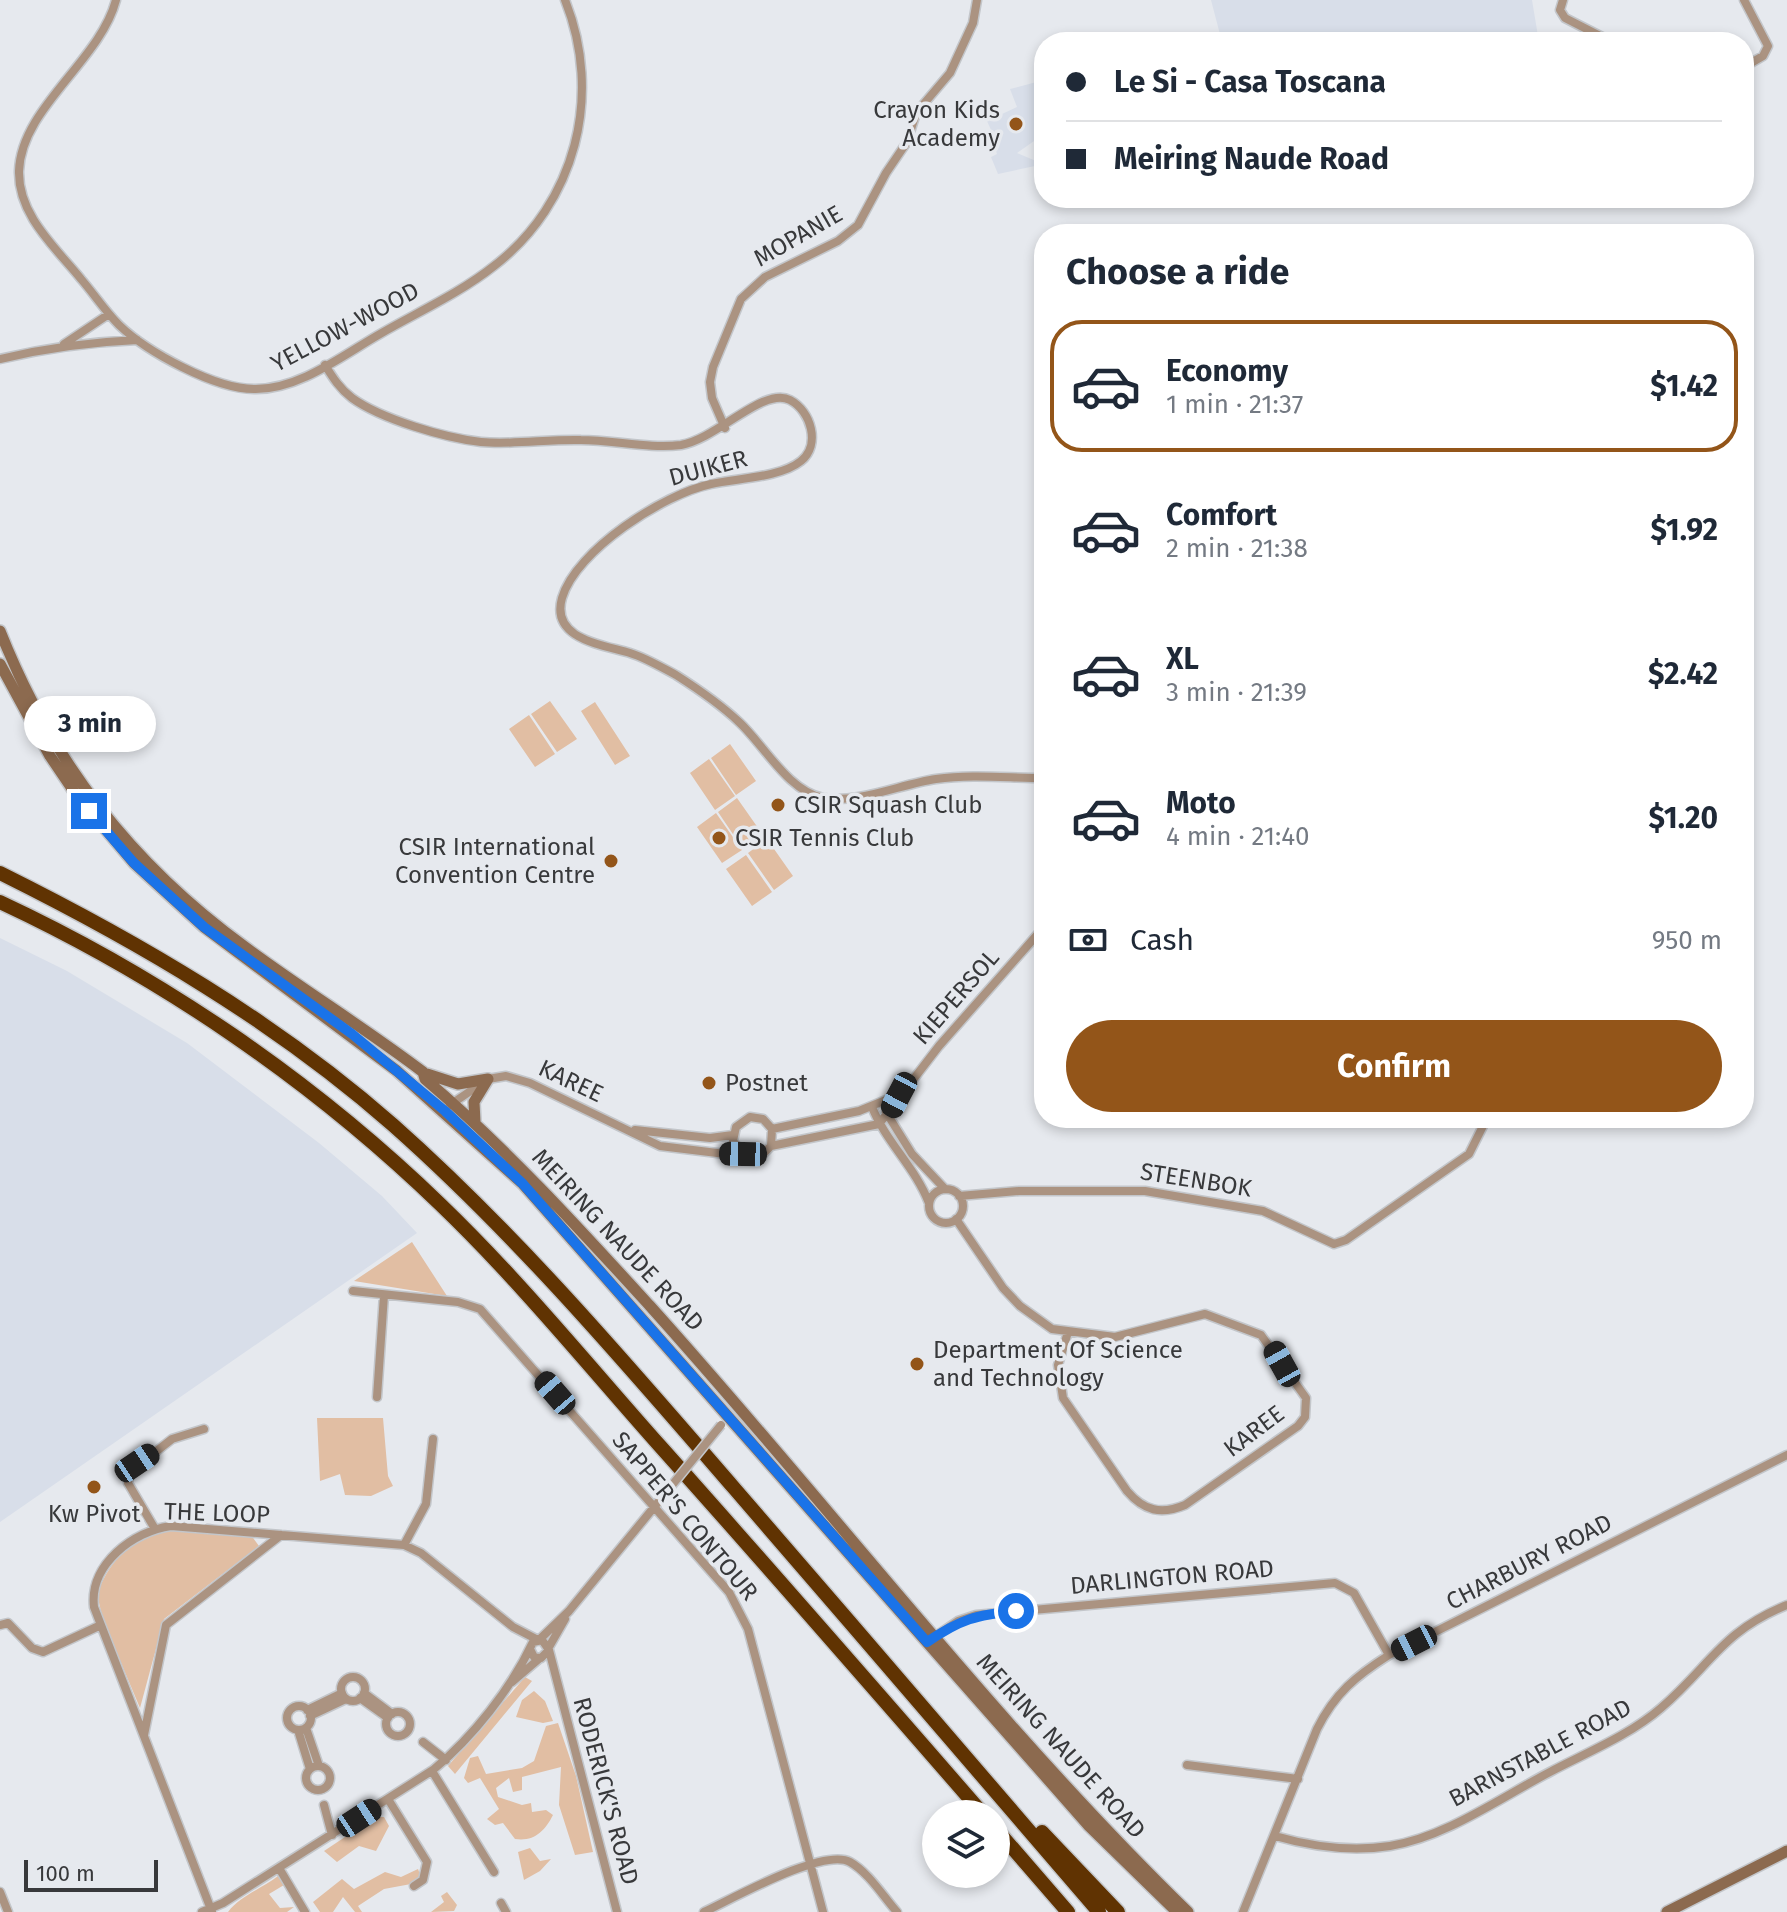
<!DOCTYPE html>
<html lang="en">
<head>
<meta charset="utf-8">
<style>
  :root { --surface:#fff; --page:#f2f2f3; --text:#1f2937; --muted:#747a83; --line:#e0e1e3; --accent:#935519 }
  body { margin:0; font-family:"Fira Sans",sans-serif; background:var(--page); color:var(--text); height:100vh; display:flex; flex-direction:column; font-size:30px; white-space:nowrap }
  * { box-sizing:border-box; margin:0 }
  p { font-size:26px; color:var(--muted) }
  .icon { flex:none; width:44px; height:44px; fill:none; stroke:currentColor; stroke-width:2; stroke-linecap:round; stroke-linejoin:round }
  .map { position:relative; flex:1; overflow:hidden }
  .drawer { position:absolute; left:1034px; top:224px; width:720px; height:904px; display:flex; flex-direction:column; background:var(--surface); border-radius:32px; box-shadow:0 4px 12px #0003 }
  .drawer>* { flex:none }
  .top-card { position:absolute; left:1034px; top:32px; width:720px; height:176px; border-radius:32px; box-shadow:0 4px 12px #0003; display:grid; align-content:center; height:176px; padding:0 32px; background:var(--surface) }
  .tools { position:absolute; left:922px; top:1800px; display:grid; gap:16px }
  .tools a { display:grid; place-items:center; width:88px; height:88px; border-radius:50%; background:var(--surface); box-shadow:0 4px 12px #0003; font-size:40px }
  .scale { position:absolute; left:24px; bottom:20px; width:134px; box-sizing:border-box; padding-left:8px; border:4px solid #38393b; border-top:0; font-size:22px; line-height:28px; white-space:nowrap; color:#38393b; -webkit-text-stroke:6px #e6e9ee; paint-order:stroke }
  .end { position:absolute; width:36px; height:36px; margin:-18px; border:10px solid #1a73e8; background:#fff; box-shadow:0 0 0 4px #fff }
  .from { border-radius:50% }
  .bubble { position:absolute; height:56px; border-radius:28px; background:var(--surface); box-shadow:0 4px 12px #0003; font-size:26px; font-weight:700; line-height:56px; text-align:center }
  .car { position:absolute; width:24px; height:48px; margin:-24px -12px; border-radius:10px; box-shadow:0 0 6px 2px #0007; background:linear-gradient(#222 24%,#8ab4d8 0 40%,#222 0 76%,#8ab4d8 0 86%,#222 0) }
  .top-card b { display:flex; align-items:center; gap:28px; height:76px; font-size:30px }
  .top-card b+b { border-top:2px solid var(--line) }
  .top-card i { width:20px; height:20px; background:var(--text) }
  ul { padding:0; list-style:none }
  li { display:flex; align-items:center; gap:24px; height:132px; margin:0 16px 12px; padding:0 16px; border:4px solid transparent; border-radius:32px }
  li div { flex:1 }
  li b { display:block; font-size:30px }
  li em { font-style:normal; font-weight:700 }
  li.on { border-color:var(--accent) }
  li>.icon { width:72px; height:72px; stroke-width:1.5 }
  h2 { padding:0 32px; font-size:36px; line-height:96px }
  .pay { display:flex; align-items:center; gap:20px; height:88px; padding:0 32px; font-size:30px }
  .pay p { margin-inline-start:auto }
  .primary-button { display:flex; gap:16px; margin-top:auto; padding:16px 32px }
  .primary-button a { flex:1; height:92px; border-radius:48px; background:var(--accent); color:#fff; font-size:32px; font-weight:700; line-height:92px; text-align:center }
  .map>svg:first-child { display:block }
  .built { fill:#d8dee9 }
  .green { fill:#e1bea3 }
  .lines { fill:none; stroke-linecap:round; stroke-linejoin:round }
  .street-casing { stroke:#c3c6ca; stroke-width:11 }
  .secondary-casing { stroke:#c3c6ca; stroke-width:14 }
  .highway-casing { stroke:#c3c6ca; stroke-width:17 }
  .street { stroke:#ab9381; stroke-width:8 }
  .secondary { stroke:#8c6a4f; stroke-width:11 }
  .highway { stroke:#603302; stroke-width:14 }
  .street-bridge-casing { stroke:#c3c6ca; stroke-width:11; stroke-linecap:butt }
  .street-bridge { stroke:#ab9381; stroke-width:8 }
  .route { stroke:#1a73e8; stroke-width:10 }
  .poi-dot { fill:#935519; stroke:#e6e9ee; stroke-width:3 }
  .labels { text-anchor:middle; stroke-width:7; stroke-linejoin:round; paint-order:stroke }
  .poi-label { font-size:24px; fill:#38393b; stroke:#e6e9ee; text-anchor:start }
  .street-label { font-size:24px; fill:#38393b; stroke:#e6e9ee }
</style>
</head>
<body>
<div class="map">
<svg width="1787" height="1912" viewBox="0 0 1787 1912">
  <rect width="100%" height="100%" fill="#e6e9ee"/>
  <path class="built" d="M1211,0H1532L1539,42H1222Z
    M1044,80V134L1017,153L1036,161L1035,166L998,174L991,157L997,154L993,143L996,141L987,121L1017,107L1010,89Z
    M0,938L67,971L187,1043L319,1143L382,1196L417,1233L0,1522Z"/>
  <path class="green" d="M550,701L577,739L557,752L531,714Z
    M595,702L630,756L615,765L581,711Z
    M529,715L555,754L535,767L509,729Z
    M730,744L756,781L736,795L711,758Z
    M709,759L735,796L715,810L690,773Z
    M737,798L763,835L743,849L718,812Z
    M716,813L742,850L722,863L697,827Z
    M767,839L793,876L774,890L748,853Z
    M746,855L772,892L752,906L726,869Z
    M412,1242L447,1296L354,1281Z
    M317,1418H383L388,1476L393,1486L371,1496L345,1495L340,1474L320,1481Z
    M179,1530L251,1535L259,1546L164,1619L140,1708L103,1620L97,1594C111,1556 138,1532 179,1530Z
    M525,1677L532,1681L455,1774L448,1766Z
    M534,1691L545,1701L553,1721L543,1723L516,1717L522,1700Z
    M558,1723L576,1776L593,1852L575,1855L559,1805L561,1767L522,1777V1790L513,1792L509,1778L496,1788L498,1797L522,1805L531,1803L532,1812L546,1810L553,1815C545,1831 534,1842 515,1839L503,1823L495,1825L487,1819L499,1809L480,1778L468,1783L464,1778L470,1758L478,1756L486,1774L522,1768L534,1761L546,1726Z
    M375,1817H384L389,1826L376,1851L359,1846L337,1862L324,1851Z
    M530,1848L540,1861L551,1859L540,1871L524,1880L518,1852Z
    M418,1869L421,1877L411,1884L384,1889L358,1906L362,1912H355L343,1897L333,1912H320L313,1902L342,1879L354,1889L385,1872L401,1877Z
    M278,1876L284,1885L269,1894L280,1908L294,1907L287,1912H228C240,1896 261,1889 278,1876Z
    M447,1892L457,1905L454,1911L431,1912L444,1902L441,1896Z"/>
  <g class="lines">
    <g class="street-casing">
      <path id="street" d="M116,0C100,61 21,108 19,171C18,215 55,247 81,279C94,294 105,311 119,325C147,352 215,389 254,389C299,390 343,355 380,334C418,312 460,293 494,266C576,203 603,95 565,0
        M1563,0L1560,10L1565,18L1612,42
        M1744,0L1768,46L1763,56L1744,67
        M64,344L109,314
        M0,359C46,348 90,342 137,340
        M325,365C333,378 340,389 352,398C381,419 445,438 481,442C514,445 548,439 581,440C614,440 649,449 681,445C717,439 764,386 790,400C811,411 821,445 801,461C780,478 737,478 711,484C664,494 576,550 562,598C550,640 605,645 630,653C646,658 661,667 676,675C698,689 720,704 739,722C764,745 788,791 823,798C858,804 901,784 936,779C972,774 1008,778 1044,778
        M725,428L712,398L710,382L713,367L741,299L765,277L838,241L858,225L886,173L907,142L916,113L950,73L973,23L977,0
        M450,1105L488,1079L506,1076L530,1083L660,1146L750,1157L762,1155L771,1146L772,1129L763,1119L750,1117L736,1127L733,1141L743,1154
        M872,1107C886,1142 915,1167 929,1203
        M886,1112L912,1154L945,1189
        M772,1129L859,1111L898,1095
        M635,1130L710,1138L733,1135
        M771,1146L879,1124L939,1046L1044,927
        M929 1206a17 17 0 1 1 34 0a17 17 0 1 1-34 0Z
        M959,1196L1019,1191H1145L1263,1211L1334,1244L1346,1240L1469,1154L1487,1118
        M956,1219L1003,1288L1020,1306L1052,1329L1115,1337L1205,1314L1261,1335L1306,1398L1305,1417L1298,1426L1185,1505C1161,1515 1144,1511 1127,1491L1063,1398L1058,1365L1068,1332
        M353,1291L458,1302L480,1309L729,1592L748,1629L823,1912
        M377,1397L384,1295
        M155,1529L128,1483L130,1472L172,1439L204,1429
        M404,1545L426,1504L433,1439
        M0,1625L8,1623L32,1648L43,1652L101,1625
        M540,1639L569,1611L664,1495
        M930,1640L958,1621L976,1615L1335,1583L1354,1593L1389,1655
        M549,1647L565,1619
        M549,1650L617,1912
        M341 1689a12 12 0 1 1 24 0a12 12 0 1 1-24 0Z
        M512,1682L540,1658
        M364,1693L392,1714
        M360,1698L388,1718
        M287 1718a12 12 0 1 1 24 0a12 12 0 1 1-24 0Z
        M307,1710L342,1693
        M386 1724a12 12 0 1 1 24 0a12 12 0 1 1-24 0Z
        M310,1716L346,1699
        M306,1728L319,1766
        M298,1730L310,1769
        M144,1735L166,1625L281,1535
        M423,1742L446,1760
        M1187,1765L1298,1779
        M306 1778a12 12 0 1 1 24 0a12 12 0 1 1-24 0Z
        M432,1771L494,1872
        M388,1799L427,1862L423,1880L414,1886
        M324,1805L332,1835
        M1275,1836C1313,1847 1351,1852 1390,1846C1446,1837 1500,1798 1550,1772C1586,1753 1630,1735 1661,1708C1711,1665 1721,1632 1787,1605
        M279,1868L305,1912
        M0,1892L8,1912
        M501,1903L506,1912
        M202,1912L223,1903L433,1770C473,1737 511,1689 533,1642L542,1640L549,1650L541,1658L534,1657L530,1649
        M212,1912L94,1607C89,1564 134,1531 171,1526L404,1545L421,1553L513,1627L538,1640
        M704,1912C732,1899 824,1847 850,1862C868,1872 883,1896 897,1912
        M1243,1912L1317,1729C1335,1693 1356,1676 1389,1655L1787,1455"/>
    </g>
    <g class="secondary-casing">
      <path id="secondary" d="M0,631C52,762 130,863 245,947C303,990 365,1028 423,1072L425,1079C507,1149 578,1227 650,1306C831,1507 994,1723 1188,1912
        M0,664L50,756L75,793L134,863L204,927L397,1071L523,1184L1089,1826L1177,1912
        M427,1074L458,1084L488,1079
        M475,1122L474,1102L488,1079
        M1667,1912L1787,1851"/>
    </g>
    <g class="highway-casing">
      <path id="highway" d="M0,873C139,942 276,1022 393,1125C517,1235 625,1362 734,1488C856,1629 977,1770 1099,1912
        M0,902C161,977 313,1081 441,1205C519,1280 588,1365 660,1446C769,1568 876,1691 983,1814
        M996,1829L1068,1912
        M1042,1832L1118,1912"/>
    </g>
    <use href="#street" class="street"/>
    <use href="#secondary" class="secondary"/>
    <use href="#highway" class="highway"/>
    <g class="street-bridge-casing">
      <path id="street-bridge" d="M664,1495L721,1425"/>
    </g>
    <use href="#street-bridge" class="street-bridge"/>
  </g>
  <g class="lines">
    <path class="route" d="M89,811L134,863L204,927L352,1034L445,1111L523,1184L927,1642C961,1619 976,1615 1016,1611"/>
  </g>
  <g class="poi-dot">
    <circle cx="1016" cy="124" r="8"/>
    <circle cx="778" cy="805" r="8"/>
    <circle cx="719" cy="838" r="8"/>
    <circle cx="611" cy="861" r="8"/>
    <circle cx="709" cy="1083" r="8"/>
    <circle cx="917" cy="1364" r="8"/>
    <circle cx="94" cy="1487" r="8"/>
  </g>
  <g class="labels">
    <g class="poi-label">
      <text x="1000" y="118" text-anchor="end">Crayon Kids<tspan x="1000" dy="28">Academy</tspan></text>
      <text x="794" y="813">CSIR Squash Club</text>
      <text x="735" y="846">CSIR Tennis Club</text>
      <text x="595" y="855" text-anchor="end">CSIR International<tspan x="595" dy="28">Convention Centre</tspan></text>
      <text x="725" y="1091">Postnet</text>
      <text x="933" y="1358">Department Of Science<tspan x="933" dy="28">and Technology</tspan></text>
      <text x="94" y="1522" text-anchor="middle">Kw Pivot</text>
    </g>
    <g class="street-label">
      <text transform="translate(798 236) rotate(-30)" y="8">MOPANIE</text>
      <text transform="translate(345 327) rotate(-28)" y="8">YELLOW-WOOD</text>
      <text transform="translate(708 468) rotate(-15)" y="8">DUIKER</text>
      <text transform="translate(956 997) rotate(-49)" y="8">KIEPERSOL</text>
      <text transform="translate(571 1081) rotate(25)" y="8">KAREE</text>
      <text transform="translate(1196 1180) rotate(9)" y="8">STEENBOK</text>
      <text transform="translate(618 1240) rotate(47)" y="8">MEIRING NAUDE ROAD</text>
      <text transform="translate(1254 1431) rotate(-37)" y="8">KAREE</text>
      <text transform="translate(217 1513) rotate(2)" y="8">THE LOOP</text>
      <text transform="translate(685 1516) rotate(50)" y="8">SAPPER'S CONTOUR</text>
      <text transform="translate(1529 1562) rotate(-27)" y="8">CHARBURY ROAD</text>
      <text transform="translate(1172 1577) rotate(-5)" y="8">DARLINGTON ROAD</text>
      <text transform="translate(1061 1746) rotate(48)" y="8">MEIRING NAUDE ROAD</text>
      <text transform="translate(1540 1753) rotate(-28)" y="8">BARNSTABLE ROAD</text>
      <text transform="translate(606 1791) rotate(75)" y="8">RODERICK'S ROAD</text>
    </g>
  </g>
</svg>
<div class="tools">
<a><svg class="icon" aria-label="layers" viewBox="0 0 24 24"><path d="M12 4l9 5-9 5-9-5zM3 14l9 5 9-5"/></svg></a>
</div>
<div class="scale">100 m</div>
<i class="end from" style="left:1016px;top:1611px"></i>
<i class="end" style="left:89px;top:811px"></i>
<div class="bubble" style="left:24px;top:696px;width:132px">3 min</div>
<i class="car" style="left:899px;top:1095px;rotate:208deg"></i>
<i class="car" style="left:743px;top:1154px;rotate:271deg"></i>
<i class="car" style="left:1282px;top:1364px;rotate:331deg"></i>
<i class="car" style="left:555px;top:1393px;rotate:319deg"></i>
<i class="car" style="left:137px;top:1463px;rotate:56deg"></i>
<i class="car" style="left:1414px;top:1643px;rotate:243deg"></i>
<i class="car" style="left:359px;top:1818px;rotate:57deg"></i>
<div class="top-card">
<b><i class="from"></i>Le Si - Casa Toscana</b>
<b><i></i>Meiring Naude Road</b>
</div>
<section class="drawer">
<h2>Choose a ride</h2>
<ul>
<li class="on"><svg class="icon" aria-label="car" viewBox="0 0 24 24"><path d="M5 17H2v-5l4-1 3-4h7l3 4 3 1v5h-3M9 17h6M6 11h13"/><circle cx="7" cy="17" r="2"/><circle cx="17" cy="17" r="2"/></svg><div><b>Economy</b><p>1 min · 21:37</p></div><em>$1.42</em></li>
<li><svg class="icon" aria-label="car" viewBox="0 0 24 24"><path d="M5 17H2v-5l4-1 3-4h7l3 4 3 1v5h-3M9 17h6M6 11h13"/><circle cx="7" cy="17" r="2"/><circle cx="17" cy="17" r="2"/></svg><div><b>Comfort</b><p>2 min · 21:38</p></div><em>$1.92</em></li>
<li><svg class="icon" aria-label="car" viewBox="0 0 24 24"><path d="M5 17H2v-5l4-1 3-4h7l3 4 3 1v5h-3M9 17h6M6 11h13"/><circle cx="7" cy="17" r="2"/><circle cx="17" cy="17" r="2"/></svg><div><b>XL</b><p>3 min · 21:39</p></div><em>$2.42</em></li>
<li><svg class="icon" aria-label="car" viewBox="0 0 24 24"><path d="M5 17H2v-5l4-1 3-4h7l3 4 3 1v5h-3M9 17h6M6 11h13"/><circle cx="7" cy="17" r="2"/><circle cx="17" cy="17" r="2"/></svg><div><b>Moto</b><p>4 min · 21:40</p></div><em>$1.20</em></li>
</ul>
<div class="pay"><svg class="icon" aria-label="cash" viewBox="0 0 24 24"><path d="M3 7h18v10H3z"/><circle cx="12" cy="12" r="2"/></svg>Cash<p>950 m</p></div>
<div class="primary-button"><a>Confirm</a></div>
</section>
</div>
</body>
</html>
